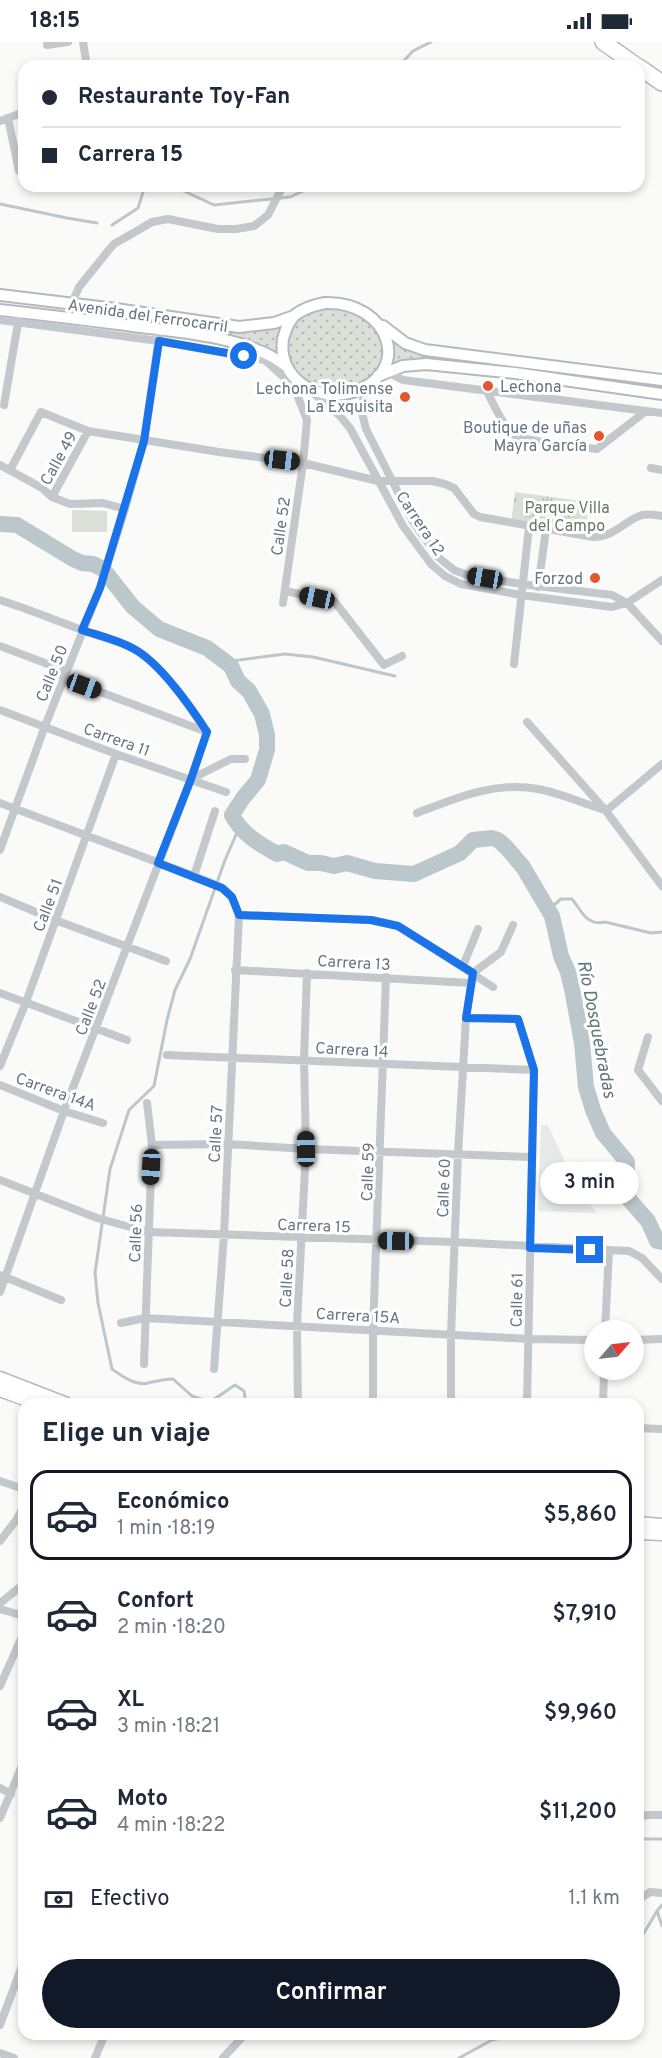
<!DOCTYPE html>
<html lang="es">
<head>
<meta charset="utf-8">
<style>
  :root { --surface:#fff; --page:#f2f2f3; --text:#1f2937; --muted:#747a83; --line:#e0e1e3; --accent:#111827 }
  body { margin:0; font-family:Overpass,sans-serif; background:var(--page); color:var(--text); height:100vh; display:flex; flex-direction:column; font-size:22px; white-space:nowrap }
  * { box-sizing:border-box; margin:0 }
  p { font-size:20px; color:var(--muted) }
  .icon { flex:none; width:33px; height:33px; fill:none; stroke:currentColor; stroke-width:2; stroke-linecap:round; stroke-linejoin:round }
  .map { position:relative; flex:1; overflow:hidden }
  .details { position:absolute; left:18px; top:1356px; width:626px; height:642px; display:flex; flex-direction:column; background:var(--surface); border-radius:18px; box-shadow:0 3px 9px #0003 }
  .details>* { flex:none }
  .banner { position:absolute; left:18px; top:18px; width:627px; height:132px; border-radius:18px; box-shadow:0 3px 9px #0003; display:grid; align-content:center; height:132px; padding:0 24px; background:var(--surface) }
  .needle { width:39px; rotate:62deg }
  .controls { position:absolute; left:584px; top:1278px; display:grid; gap:12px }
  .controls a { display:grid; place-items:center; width:60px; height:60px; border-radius:50%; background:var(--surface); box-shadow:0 3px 9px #0003; font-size:30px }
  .end { position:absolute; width:27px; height:27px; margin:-14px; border:8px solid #1a73e8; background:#fff; box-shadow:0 0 0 3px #fff }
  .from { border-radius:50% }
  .bubble { position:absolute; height:42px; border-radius:21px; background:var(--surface); box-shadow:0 3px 9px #0003; font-size:20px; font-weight:600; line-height:42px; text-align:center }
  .car { position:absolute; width:18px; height:36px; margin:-18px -9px; border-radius:8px; box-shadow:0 0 4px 2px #0007; background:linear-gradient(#222 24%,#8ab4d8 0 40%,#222 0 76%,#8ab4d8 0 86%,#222 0) }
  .banner b { display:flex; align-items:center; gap:21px; height:57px; font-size:22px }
  .banner b+b { border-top:2px solid var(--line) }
  .banner i { width:15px; height:15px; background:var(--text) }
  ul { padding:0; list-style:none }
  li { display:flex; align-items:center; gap:18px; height:90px; margin:0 12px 9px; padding:0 12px; border:3px solid transparent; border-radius:18px }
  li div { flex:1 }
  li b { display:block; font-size:22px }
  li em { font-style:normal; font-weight:600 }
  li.selected { border-color:var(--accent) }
  li>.icon { width:54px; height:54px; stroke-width:1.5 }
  h2 { padding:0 24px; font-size:27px; line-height:72px }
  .pay { display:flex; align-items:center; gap:15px; height:66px; padding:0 24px; font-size:22px }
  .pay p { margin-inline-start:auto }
  .cta { display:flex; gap:12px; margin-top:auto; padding:12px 24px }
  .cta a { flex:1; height:69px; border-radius:36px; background:var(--accent); color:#fff; font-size:24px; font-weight:600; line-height:69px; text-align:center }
  .status { display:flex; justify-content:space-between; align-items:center; height:42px; padding:0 30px; background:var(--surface); direction:ltr }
  .status svg { height:16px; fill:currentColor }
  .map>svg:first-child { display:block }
  .built { fill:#e8e9e9 }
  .grass { fill:url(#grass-dots) }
  .park { fill:url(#park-tufts) }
  .garden { fill:#dadfd7 }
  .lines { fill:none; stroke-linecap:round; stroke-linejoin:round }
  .stream { stroke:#bbc7cb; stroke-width:3 }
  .river { stroke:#bbc7cb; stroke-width:16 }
  .secondary-casing { stroke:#b3babf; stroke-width:14 }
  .primary-casing { stroke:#b5babe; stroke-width:15 }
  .highway-casing { stroke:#b4b9bd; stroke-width:18 }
  .street { stroke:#c3c8cc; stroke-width:8 }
  .secondary { stroke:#fff; stroke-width:10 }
  .primary { stroke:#fff; stroke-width:12 }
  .highway { stroke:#fff; stroke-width:15 }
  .route { stroke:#1a73e8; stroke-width:8 }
  .poi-dot { fill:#e4572e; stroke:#fff; stroke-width:2 }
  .labels { text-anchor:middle; stroke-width:6; stroke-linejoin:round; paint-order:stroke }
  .street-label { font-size:16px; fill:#657683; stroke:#fff }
  .poi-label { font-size:16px; fill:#657683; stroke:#fff; text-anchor:end }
  .park-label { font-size:16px; fill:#687a64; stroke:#fff }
  .water-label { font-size:18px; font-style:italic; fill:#60757c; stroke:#fff }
</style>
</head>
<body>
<div class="status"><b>18:15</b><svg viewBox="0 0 49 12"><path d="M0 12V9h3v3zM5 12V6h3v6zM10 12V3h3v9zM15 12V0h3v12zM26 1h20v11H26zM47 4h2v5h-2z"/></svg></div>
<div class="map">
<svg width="662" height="2016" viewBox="0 0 662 2016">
  <defs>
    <pattern id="grass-dots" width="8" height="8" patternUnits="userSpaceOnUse" patternTransform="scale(1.5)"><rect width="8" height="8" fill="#dadfd7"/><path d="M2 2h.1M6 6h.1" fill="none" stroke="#b4b9b4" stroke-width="1.8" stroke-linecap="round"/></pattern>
    <pattern id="park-tufts" width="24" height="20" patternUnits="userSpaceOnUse" patternTransform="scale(1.5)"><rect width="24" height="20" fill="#dadfd7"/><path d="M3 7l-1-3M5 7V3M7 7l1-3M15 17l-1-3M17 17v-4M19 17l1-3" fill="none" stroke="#b4b9b4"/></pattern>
  </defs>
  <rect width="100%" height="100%" fill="#fafaf8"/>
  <path class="built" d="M541,1083H548L571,1133L582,1152L597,1171L538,1169Z"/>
  <path class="grass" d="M347,262L394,294L440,311L439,323L426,322L370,340L324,352L257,308L160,288V274L239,285L304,268Z"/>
  <path class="park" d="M515,450L589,460L585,494L511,482Z"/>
  <path class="garden" d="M72,468L107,469V490H72Z"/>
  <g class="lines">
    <path class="stream" d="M399,24L413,9L431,0
      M173,144L214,163L290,155L314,144
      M0,162L67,176L97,181
      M112,183L138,166L145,144
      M224,620L285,612L313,615L395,634
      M239,786L225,818L190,917L175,948L167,978L154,1044L129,1068L110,1127L95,1231L98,1261L112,1327C122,1334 135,1344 148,1341C157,1339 164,1337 173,1337L192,1354L210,1360L235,1343L244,1349L246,1362
      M547,865L553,864L561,857H572C582,869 586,884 605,880L651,891L662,890
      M638,1797H662
      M662,1863L657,1869L662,1884
      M638,1901L657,1869
      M459,2016L492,1998L518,1992"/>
    <path class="river" d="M0,482L17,483L73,517L82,521L93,522L103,527L133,565L159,587L207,606L231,624L238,639L249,649L262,672L267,693V708L258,738L243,756L232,773C242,792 259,802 277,812L284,810L308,821H321L334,824L347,821L375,829L414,832L460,811L473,798L492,796L498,798L506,805L523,825L552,874L561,914L568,930L573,952L582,1001L586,1045L593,1068L603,1091L627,1120L626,1154L648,1179L657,1199L662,1200"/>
    <g class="secondary-casing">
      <path id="secondary" d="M0,253L116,267L239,285L274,281L294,274
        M325,261C390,259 414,330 353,350C318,361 277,337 283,297C285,289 289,279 295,273C304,266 314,263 325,261Z
        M0,268C44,273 88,278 133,284C178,290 252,295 287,325
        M383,284L405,301L425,308L662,338
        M378,334L403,324L426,322L515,331L662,352"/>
    </g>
    <g class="primary-casing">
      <path id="primary" d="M0,1336L67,1362
        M0,1348L38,1362
        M638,1481L662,1483
        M638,1491L662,1492"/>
    </g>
    <g class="highway-casing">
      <path id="highway" d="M603,0L637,24
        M639,25L662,41"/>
    </g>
    <path class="street" d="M83,0L87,24
      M47,3L68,0
      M8,76L19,129L24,133
      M0,79L24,70
      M71,263L79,245L108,209L114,202L135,190L152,180L168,177L218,187H236L254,184L268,173L283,144
      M0,278L159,299L265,318L287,338L296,350L307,378L303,421L283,561
      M389,329L395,334L403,338L662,371
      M364,345L362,371L366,387L413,480L438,515L454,528L467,533L521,542L612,553L627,561L662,599
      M486,348C493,360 503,385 513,392C524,400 581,405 597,407L646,369
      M312,350L340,374L350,386L403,484L431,522L445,534L461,542L521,553L612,565L627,561L662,538
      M4,363L19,275
      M0,423L42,446L52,455L70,462L103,461L125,467
      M651,426L662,428
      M10,428L41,370L88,389L219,410L303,421L378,439H432L445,442L454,446L474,472L480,475L593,495C617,494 623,479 642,473C648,472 656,473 662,474
      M52,455L88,389
      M538,545L546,488
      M285,549L334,559L384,623L402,614
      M0,558C28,567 55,578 82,588C104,597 127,599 146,615C169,634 190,665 207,690
      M0,604L66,629
      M514,622L529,485
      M63,636L207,690
      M0,668L116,712L226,750
      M527,680L606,769L662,844
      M191,737L231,717H245
      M0,761L194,834C221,846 229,842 239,873L224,1193L214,1327
      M606,769L662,722
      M417,771C456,756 495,739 538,747C561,751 583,762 605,768
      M0,808L45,684L100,546L125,467L144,399L160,288
      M194,834L215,769
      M0,855L55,878L166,919
      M239,873L371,878L398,884L493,945
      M463,924L478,887
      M235,928L471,941
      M0,951L127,998
      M466,976L518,977L534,1028L527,1362
      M648,995L638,1028L662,1059
      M167,1013L534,1028
      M0,1024L26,960L116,712
      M0,1043L64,1069L103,1081
      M152,1103L228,1102L306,1107L531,1115
      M0,1138L97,1176L148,1190L454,1200L629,1209L642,1216L662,1237
      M0,1233L61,1258
      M0,1250L64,1069L191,737L207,690
      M121,1281L145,1276L529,1297L594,1298
      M605,1288L609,1209
      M633,1298L662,1297
      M144,1322L152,1103L147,1061
      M298,1362L297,1283L306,1107L304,1018L307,931
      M373,1362V1287L386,935
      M451,1362V1292L458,1112L466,976L473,931L501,910L513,883
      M603,1362L604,1328
      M638,1386L662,1387
      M0,1439L24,1447
      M0,1499L17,1477L24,1463
      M0,1561L24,1542
      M0,1567L24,1574
      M0,1644L24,1590
      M0,1746L11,1752
      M638,1775L647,1773H662
      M0,1776L24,1719
      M638,1858L650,1850L662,1851
      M0,1983L24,1919
      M0,2011L14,2016
      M95,2016L105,1992
      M223,2016L245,1992"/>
    <use href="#secondary" class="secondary"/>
    <use href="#primary" class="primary"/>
    <use href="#highway" class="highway"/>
  </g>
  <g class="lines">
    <path class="route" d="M244,314L159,299L144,399L100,546L82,588C100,594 118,598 134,607C160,621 191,665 207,690L191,737L158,821L222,846L232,855L239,873L371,878L398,884L473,931L466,976L518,977L534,1028L530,1206L590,1208"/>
  </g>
  <g class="poi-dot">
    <circle cx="488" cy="344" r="6"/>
    <circle cx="405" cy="355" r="6"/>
    <circle cx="599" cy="394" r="6"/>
    <circle cx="595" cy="536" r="6"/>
  </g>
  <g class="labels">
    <g class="street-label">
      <text transform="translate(148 273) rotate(8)" y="6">Avenida del Ferrocarril</text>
      <text transform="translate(58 416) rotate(-61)" y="6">Calle 49</text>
      <text transform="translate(421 481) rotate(56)" y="6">Carrera 12</text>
      <text transform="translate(280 484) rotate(-82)" y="6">Calle 52</text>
      <text transform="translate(51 631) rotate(-68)" y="6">Calle 50</text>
      <text transform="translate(117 697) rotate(20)" y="6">Carrera 11</text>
      <text transform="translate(47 863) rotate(-69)" y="6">Calle 51</text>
      <text transform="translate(354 920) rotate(3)" y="6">Carrera 13</text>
      <text transform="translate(90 965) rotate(-69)" y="6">Calle 52</text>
      <text transform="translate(352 1007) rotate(3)" y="6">Carrera 14</text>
      <text transform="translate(56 1049) rotate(20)" y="6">Carrera 14A</text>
      <text transform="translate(215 1092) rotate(-87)" y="6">Calle 57</text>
      <text transform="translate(367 1130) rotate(-88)" y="6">Calle 59</text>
      <text transform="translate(443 1146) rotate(-88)" y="6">Calle 60</text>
      <text transform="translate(314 1183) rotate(2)" y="6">Carrera 15</text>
      <text transform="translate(135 1191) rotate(-88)" y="6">Calle 56</text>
      <text transform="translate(286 1236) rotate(-87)" y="6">Calle 58</text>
      <text transform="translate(516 1258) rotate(-89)" y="6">Calle 61</text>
      <text transform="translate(358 1273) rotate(3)" y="6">Carrera 15A</text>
    </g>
    <g class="poi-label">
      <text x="500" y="350" text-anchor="start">Lechona</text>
      <text x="393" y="352">Lechona Tolimense<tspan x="393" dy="18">La Exquisita</tspan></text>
      <text x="587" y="391">Boutique de uñas<tspan x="587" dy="18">Mayra García</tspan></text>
      <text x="583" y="542">Forzod</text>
    </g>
    <g class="park-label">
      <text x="567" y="471">Parque Villa<tspan x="567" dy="18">del Campo</tspan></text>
    </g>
    <g class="water-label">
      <text transform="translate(597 987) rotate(79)" y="6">Río Dosquebradas</text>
    </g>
  </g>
</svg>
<div class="controls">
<a><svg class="needle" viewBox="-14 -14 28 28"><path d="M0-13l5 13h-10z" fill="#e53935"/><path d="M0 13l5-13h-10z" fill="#747a83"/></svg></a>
</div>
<i class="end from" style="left:244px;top:314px"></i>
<i class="end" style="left:590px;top:1208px"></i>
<div class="bubble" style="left:540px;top:1120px;width:99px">3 min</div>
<i class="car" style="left:282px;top:418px;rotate:97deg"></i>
<i class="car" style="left:485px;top:536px;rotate:280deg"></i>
<i class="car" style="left:317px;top:556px;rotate:282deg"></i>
<i class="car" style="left:84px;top:644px;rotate:110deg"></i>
<i class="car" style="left:306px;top:1107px;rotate:359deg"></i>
<i class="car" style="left:151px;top:1125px;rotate:183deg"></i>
<i class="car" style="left:396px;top:1199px;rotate:271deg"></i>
<div class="banner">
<b><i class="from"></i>Restaurante Toy-Fan</b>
<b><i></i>Carrera 15</b>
</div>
<section class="details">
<h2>Elige un viaje</h2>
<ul>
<li class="selected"><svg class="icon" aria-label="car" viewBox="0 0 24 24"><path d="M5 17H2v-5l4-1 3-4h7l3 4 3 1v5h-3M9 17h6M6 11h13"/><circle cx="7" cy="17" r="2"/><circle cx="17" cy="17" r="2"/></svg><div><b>Económico</b><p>1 min · 18:19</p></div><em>$5,860</em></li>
<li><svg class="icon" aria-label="car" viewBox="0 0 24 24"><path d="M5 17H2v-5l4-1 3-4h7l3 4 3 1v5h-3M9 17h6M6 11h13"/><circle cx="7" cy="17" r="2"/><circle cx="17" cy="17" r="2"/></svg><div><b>Confort</b><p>2 min · 18:20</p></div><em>$7,910</em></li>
<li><svg class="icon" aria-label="car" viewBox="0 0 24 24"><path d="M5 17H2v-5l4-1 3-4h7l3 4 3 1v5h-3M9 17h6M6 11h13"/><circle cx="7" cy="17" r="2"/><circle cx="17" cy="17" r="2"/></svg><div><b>XL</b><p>3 min · 18:21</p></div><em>$9,960</em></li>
<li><svg class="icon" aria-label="car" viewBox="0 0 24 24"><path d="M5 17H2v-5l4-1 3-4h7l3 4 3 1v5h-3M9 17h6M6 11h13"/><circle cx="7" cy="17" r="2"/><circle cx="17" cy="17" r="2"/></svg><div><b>Moto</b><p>4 min · 18:22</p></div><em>$11,200</em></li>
</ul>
<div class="pay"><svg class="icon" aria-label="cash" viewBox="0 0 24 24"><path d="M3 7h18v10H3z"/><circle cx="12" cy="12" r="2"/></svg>Efectivo<p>1.1 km</p></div>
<div class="cta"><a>Confirmar</a></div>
</section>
</div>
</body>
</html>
